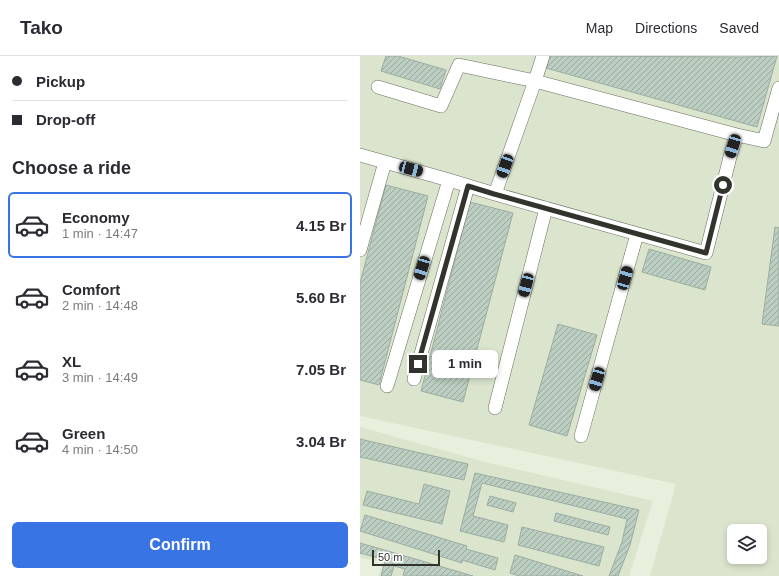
<!DOCTYPE html>
<html lang="en">
<head>
<meta charset="utf-8">
<style>
  :root { --surface:#fff; --page:#f2f2f3; --text:#2b2b33; --muted:#7c7c81; --line:#e1e1e2; --accent:#3874e3 }
  body { margin:0; font-family:Arial,sans-serif; background:var(--page); color:var(--text); height:100vh; display:flex; flex-direction:column; font-size:15px; white-space:nowrap }
  * { box-sizing:border-box; margin:0 }
  p { font-size:13px; color:var(--muted) }
  .icon { flex:none; width:22px; height:22px; fill:none; stroke:currentColor; stroke-width:2; stroke-linecap:round; stroke-linejoin:round }
  .map { position:relative; flex:1; overflow:hidden }
  .panel { display:flex; flex-direction:column; background:var(--surface); width:360px }
  .panel>* { flex:none }
  .banner { display:grid; align-content:center; height:88px; padding:0 12px; background:var(--surface) }
  .buttons { position:absolute; left:367px; top:468px; display:grid; gap:8px }
  .buttons a { display:grid; place-items:center; width:40px; height:40px; border-radius:6px; background:var(--surface); box-shadow:0 2px 6px #0003; font-size:20px }
  .scale { position:absolute; left:12px; bottom:10px; width:68px; box-sizing:border-box; padding-left:4px; border:2px solid #31342d; border-top:0; font-size:11px; line-height:14px; white-space:nowrap; color:#31342d; -webkit-text-stroke:3px #fff; paint-order:stroke }
  .end { position:absolute; width:18px; height:18px; margin:-9px; border:5px solid #31342d; background:#fff; box-shadow:0 0 0 2px #fff }
  .from { border-radius:50% }
  .bubble { position:absolute; height:28px; border-radius:6px; background:var(--surface); box-shadow:0 2px 6px #0003; font-size:13px; font-weight:700; line-height:28px; text-align:center }
  .car { position:absolute; width:12px; height:24px; margin:-12px -6px; border-radius:5px; box-shadow:0 0 3px 1px #0007; background:linear-gradient(#222 24%,#8ab4d8 0 40%,#222 0 76%,#8ab4d8 0 86%,#222 0) }
  .banner b { display:flex; align-items:center; gap:14px; height:38px; font-size:15px }
  .banner b+b { border-top:1px solid var(--line) }
  .banner i { width:10px; height:10px; background:var(--text) }
  ul { padding:0; list-style:none }
  li { display:flex; align-items:center; gap:12px; height:66px; margin:0 8px 6px; padding:0 4px; border:2px solid transparent; border-radius:6px }
  li div { flex:1 }
  li b { display:block; font-size:15px }
  li em { font-style:normal; font-weight:700 }
  li.active { border-color:var(--accent) }
  li>.icon { width:36px; height:36px; stroke-width:1.5 }
  h2 { padding:0 12px; font-size:18px; line-height:48px }
  .primary-button { display:flex; gap:8px; margin-top:auto; padding:8px 12px }
  .primary-button a { flex:1; height:46px; border-radius:6px; background:var(--accent); color:#fff; font-size:16px; font-weight:700; line-height:46px; text-align:center }
  header { display:flex; align-items:center; gap:24px; box-sizing:border-box; height:56px; padding:0 20px; background:var(--surface); border-bottom:1px solid var(--line) }
  header strong { font-size:19px }
  nav { display:flex; gap:22px; margin-inline-start:auto; font-size:14px }
  main { display:flex; flex:1; min-height:0 }
  .map>svg:first-child { display:block }
  .built { fill:#dbe5cd; fill-rule:evenodd }
  .building { fill:url(#building-hatch); stroke:#9bada0 }
  .lines { fill:none; stroke-linecap:round; stroke-linejoin:round }
  .minor-casing { stroke:#686f5f; stroke-width:14 }
  .minor { stroke:#fff; stroke-width:13 }
  .route { stroke:#31342d; stroke-width:5 }
</style>
</head>
<body>
<header>
<strong>Tako</strong>
<nav><a>Map</a><a>Directions</a><a>Saved</a></nav>
</header>
<main>
<section class="panel">
<div class="banner">
<b><i class="from"></i>Pickup</b>
<b><i></i>Drop-off</b>
</div>
<h2>Choose a ride</h2>
<ul>
<li class="active"><svg class="icon" aria-label="car" viewBox="0 0 24 24"><path d="M5 17H2v-5l4-1 3-4h7l3 4 3 1v5h-3M9 17h6M6 11h13"/><circle cx="7" cy="17" r="2"/><circle cx="17" cy="17" r="2"/></svg><div><b>Economy</b><p>1 min · 14:47</p></div><em>4.15 Br</em></li>
<li><svg class="icon" aria-label="car" viewBox="0 0 24 24"><path d="M5 17H2v-5l4-1 3-4h7l3 4 3 1v5h-3M9 17h6M6 11h13"/><circle cx="7" cy="17" r="2"/><circle cx="17" cy="17" r="2"/></svg><div><b>Comfort</b><p>2 min · 14:48</p></div><em>5.60 Br</em></li>
<li><svg class="icon" aria-label="car" viewBox="0 0 24 24"><path d="M5 17H2v-5l4-1 3-4h7l3 4 3 1v5h-3M9 17h6M6 11h13"/><circle cx="7" cy="17" r="2"/><circle cx="17" cy="17" r="2"/></svg><div><b>XL</b><p>3 min · 14:49</p></div><em>7.05 Br</em></li>
<li><svg class="icon" aria-label="car" viewBox="0 0 24 24"><path d="M5 17H2v-5l4-1 3-4h7l3 4 3 1v5h-3M9 17h6M6 11h13"/><circle cx="7" cy="17" r="2"/><circle cx="17" cy="17" r="2"/></svg><div><b>Green</b><p>4 min · 14:50</p></div><em>3.04 Br</em></li>
</ul>
<div class="primary-button"><a>Confirm</a></div>
</section>
<div class="map">
<svg width="419" height="520" viewBox="0 0 419 520">
  <defs>
    <pattern id="building-hatch" width="6" height="6" patternUnits="userSpaceOnUse"><rect width="6" height="6" fill="#bccec1"/><path d="M-1 1l2-2M0 6l6-6M5 7l2-2" fill="none" stroke="#99a89d"/></pattern>
  </defs>
  <rect width="100%" height="100%" fill="#e7efdd"/>
  <path class="built" d="M0,0H419V520H290L316,428L0,360ZM374,475H400V501H374Z
    M0,371L125,406L293,445L269,520H19L22,507L0,501Z"/>
  <path class="building" d="M26,0H38L86,14L80,33L21,15Z
    M190,0L384,1L417,0L397,71L186,12Z
    M26,129L68,140L19,329L0,324V227Z
    M110,146L153,157L103,346L61,335Z
    M415,171L419,172V270L402,268Z
    M289,193L351,211L345,234L282,216Z
    M198,268L237,279L207,380L169,369Z
    M0,383L108,408L104,424L0,401Z
    M115,417L279,454L270,489L258,520H249L262,486L267,463L122,427L113,460L148,469L144,486L100,475Z
    M64,428L90,435L82,468L3,449L7,435L59,448Z
    M130,440L156,447L153,456L127,449Z
    M196,457L250,471L248,479L194,465Z
    M5,459L107,490L106,493L138,502L135,514L102,504V507L0,475Z
    M162,471L244,491L239,510L158,489Z
    M0,487L28,495L26,504L0,497Z
    M28,495L113,520H45L43,519L45,513L34,510L31,520H21Z
    M155,499L223,520H159L150,517Z"/>
  <g class="lines">
    <g class="minor-casing">
      <path id="minor" d="M183,0L175,25L377,79L404,85L419,32
        M18,31L81,50L99,9L175,25L135,138L346,197L370,101L377,79
        M0,99L89,124L135,138
        M0,194L25,106
        M54,323L108,130
        M27,330L89,124
        M135,352L186,152
        M221,380L277,178"/>
    </g>
    <use href="#minor" class="minor"/>
  </g>
  <g class="lines">
    <path class="route" d="M58,308L108,130L134,138L346,197L363,129"/>
  </g>
</svg>
<div class="buttons">
<a><svg class="icon" aria-label="layers" viewBox="0 0 24 24"><path d="M12 4l9 5-9 5-9-5zM3 14l9 5 9-5"/></svg></a>
</div>
<div class="scale">50 m</div>
<i class="end from" style="left:363px;top:129px"></i>
<i class="end" style="left:58px;top:308px"></i>
<div class="bubble" style="left:72px;top:294px;width:66px">1 min</div>
<i class="car" style="left:373px;top:90px;rotate:197deg"></i>
<i class="car" style="left:145px;top:110px;rotate:200deg"></i>
<i class="car" style="left:51px;top:113px;rotate:105deg"></i>
<i class="car" style="left:62px;top:212px;rotate:197deg"></i>
<i class="car" style="left:265px;top:222px;rotate:16deg"></i>
<i class="car" style="left:166px;top:229px;rotate:195deg"></i>
<i class="car" style="left:237px;top:323px;rotate:196deg"></i>
</div>
</main>
</body>
</html>
